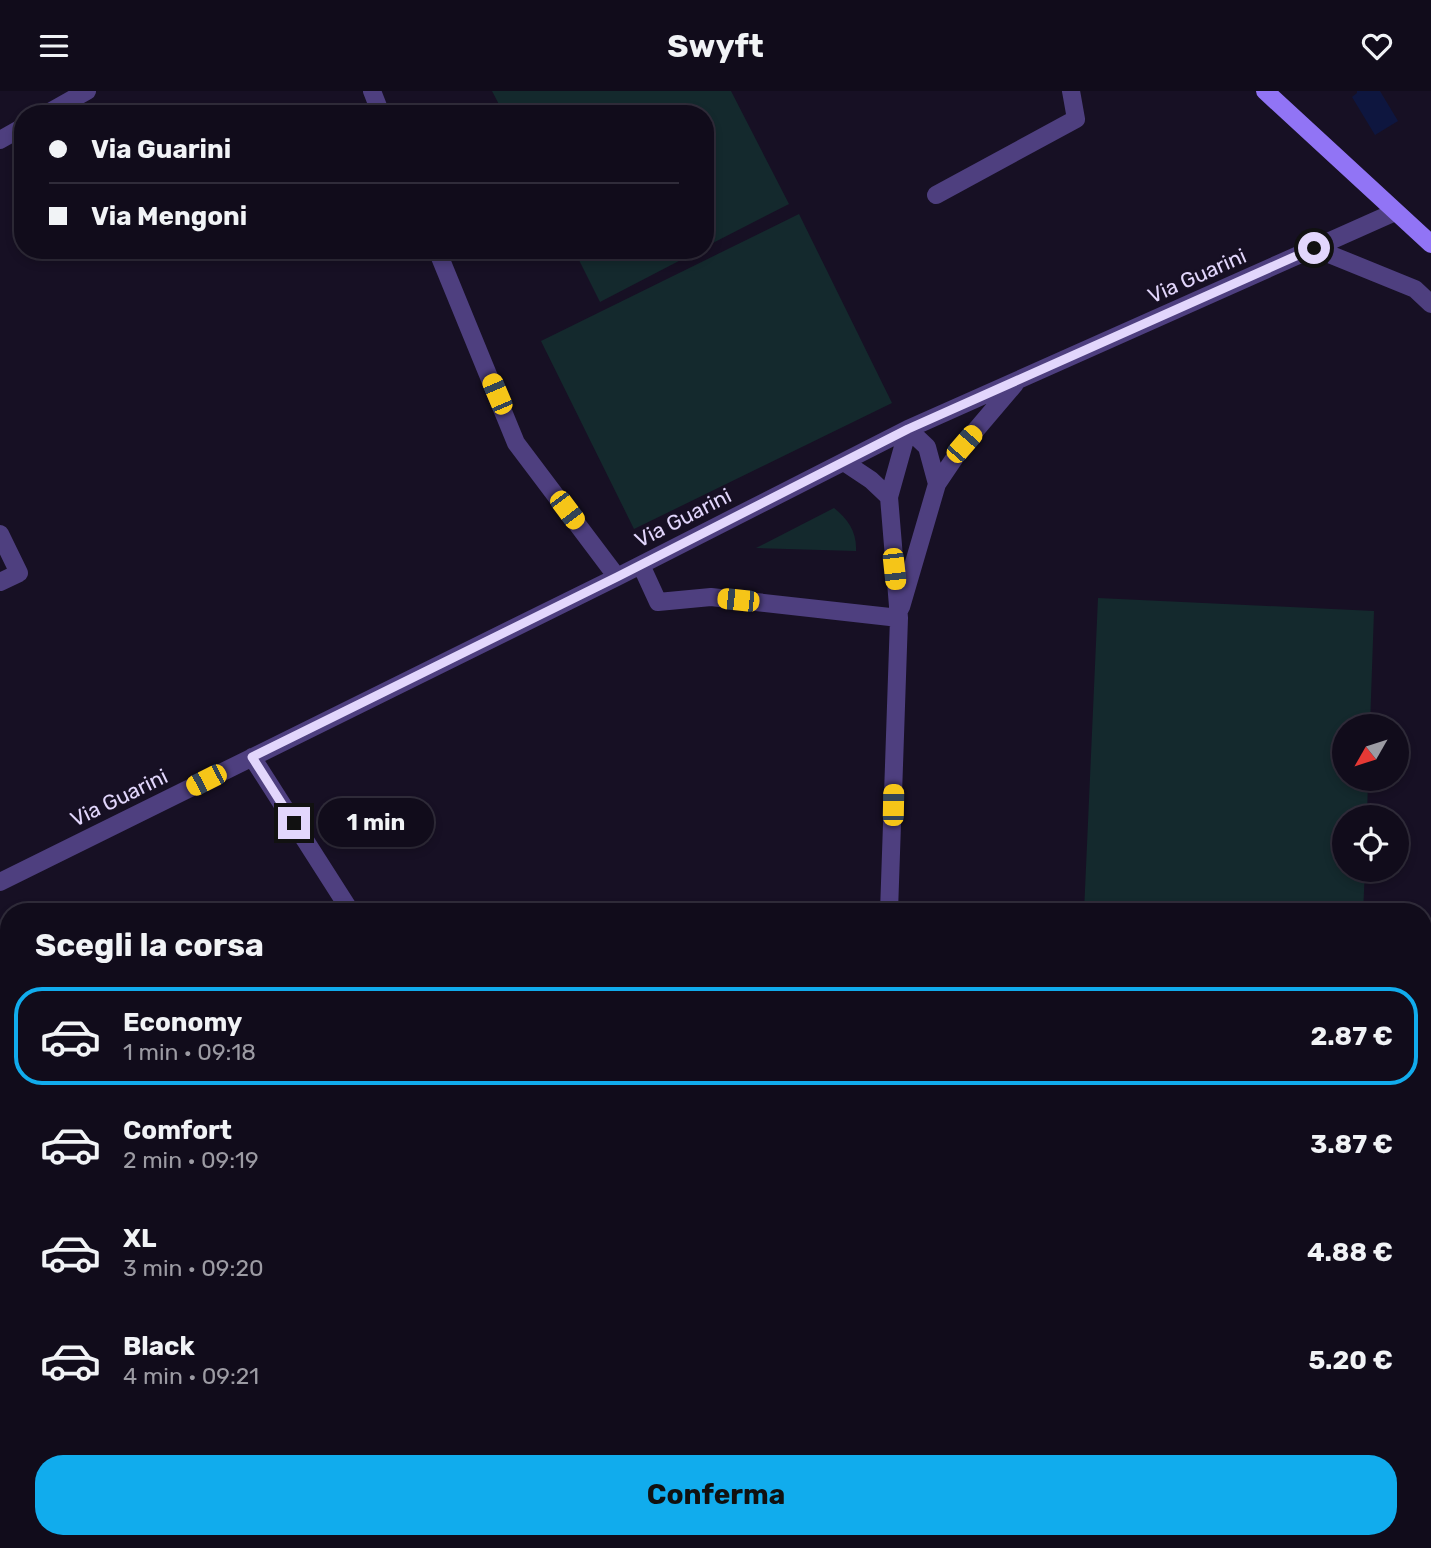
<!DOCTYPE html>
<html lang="it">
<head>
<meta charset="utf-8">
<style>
  :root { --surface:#110c1b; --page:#1e1a28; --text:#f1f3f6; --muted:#9c9ba3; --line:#302c3a; --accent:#11aced }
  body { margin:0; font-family:Rubik,sans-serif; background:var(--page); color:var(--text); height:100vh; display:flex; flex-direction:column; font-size:26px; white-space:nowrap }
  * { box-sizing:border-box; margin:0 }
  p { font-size:23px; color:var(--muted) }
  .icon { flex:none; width:38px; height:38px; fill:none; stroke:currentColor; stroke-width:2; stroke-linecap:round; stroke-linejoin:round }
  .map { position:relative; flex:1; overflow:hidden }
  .sheet { position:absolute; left:0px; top:812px; width:1432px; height:646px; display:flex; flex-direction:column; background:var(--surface); border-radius:28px 28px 0 0; box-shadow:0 4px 10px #0003,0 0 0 2px var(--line) }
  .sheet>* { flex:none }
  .top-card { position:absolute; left:14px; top:14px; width:700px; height:154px; border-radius:28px; box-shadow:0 4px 10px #0003,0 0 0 2px var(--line); display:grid; align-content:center; height:154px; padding:0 35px; background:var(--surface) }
  .needle { width:46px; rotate:231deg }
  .fabs { position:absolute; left:1332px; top:623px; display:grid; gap:14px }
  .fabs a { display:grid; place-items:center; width:77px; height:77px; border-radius:50%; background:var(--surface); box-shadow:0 4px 10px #0003,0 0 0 2px var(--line); font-size:35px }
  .end { position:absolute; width:32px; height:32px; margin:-16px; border:9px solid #e2d6fc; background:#111; box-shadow:0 0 0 4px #111 }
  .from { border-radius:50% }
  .bubble { position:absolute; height:49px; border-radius:24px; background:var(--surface); box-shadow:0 4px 10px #0003,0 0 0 2px var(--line); font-size:23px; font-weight:700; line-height:49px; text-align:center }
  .car { position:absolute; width:21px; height:42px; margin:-21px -10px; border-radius:9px; box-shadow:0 0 5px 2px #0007; background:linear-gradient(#f5c518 24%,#345 0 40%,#f5c518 0 76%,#345 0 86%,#f5c518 0) }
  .top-card b { display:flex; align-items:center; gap:24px; height:66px; font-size:26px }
  .top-card b+b { border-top:2px solid var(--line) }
  .top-card i { width:18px; height:18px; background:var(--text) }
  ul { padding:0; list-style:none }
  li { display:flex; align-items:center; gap:21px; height:98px; margin:0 14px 10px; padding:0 21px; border:4px solid transparent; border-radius:28px }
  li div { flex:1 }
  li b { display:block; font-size:26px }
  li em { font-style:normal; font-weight:700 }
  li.on { border-color:var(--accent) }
  li>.icon { width:63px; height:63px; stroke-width:1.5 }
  h2 { padding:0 35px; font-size:32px; line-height:84px }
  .cta { display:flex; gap:14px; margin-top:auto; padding:14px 35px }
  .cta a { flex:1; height:80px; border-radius:28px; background:var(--accent); color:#111; font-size:28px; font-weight:700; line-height:80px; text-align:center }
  header { display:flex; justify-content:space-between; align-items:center; height:91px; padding:0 35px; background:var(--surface); font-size:32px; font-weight:700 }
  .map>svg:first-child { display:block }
  .green { fill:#14292d }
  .water { fill:#0e163f }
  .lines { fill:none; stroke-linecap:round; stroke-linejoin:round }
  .lane { stroke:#4e3f7f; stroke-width:18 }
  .street { stroke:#4e3f7f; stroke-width:18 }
  .secondary { stroke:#9174f5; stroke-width:18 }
  .route { stroke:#e2d6fc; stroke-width:9 }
  .labels { text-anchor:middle; stroke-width:5; stroke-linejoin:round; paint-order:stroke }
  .street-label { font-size:21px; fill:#e2d6fc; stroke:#171024 }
</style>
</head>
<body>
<header><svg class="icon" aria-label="menu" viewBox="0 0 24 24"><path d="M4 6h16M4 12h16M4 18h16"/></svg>Swyft<svg class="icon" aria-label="heart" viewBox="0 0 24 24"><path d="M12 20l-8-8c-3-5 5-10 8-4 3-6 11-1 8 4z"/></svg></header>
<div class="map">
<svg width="1431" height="1457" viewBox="0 0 1431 1457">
  <rect width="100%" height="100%" fill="#171024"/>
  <path class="green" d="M492,0H731L789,113L705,156V23H504Z
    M799,123L892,312L634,438L541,250Z
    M574,159H700L600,211Z
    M834,417C848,428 857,441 856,460L756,457Z
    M1098,507L1374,520L1370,635H1344V688H1368L1367,726H1344V779H1365L1363,821H1084Z
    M924,1449H1333L1328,1457H924Z"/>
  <path class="water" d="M1357,0H1380L1398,30L1375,44L1352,6L1357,2Z"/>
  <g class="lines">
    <path class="lane" d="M936,104L1076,28L1071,0
      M778,1457V1449"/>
    <path class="street" d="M372,0L381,23
      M46,23L87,0
      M0,49L23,36
      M1314,157L1415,198L1431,213
      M437,159L516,352L617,486
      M908,338L927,356L937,393
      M844,371L871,389L889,406
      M0,443L19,482L0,491
      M641,474L658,511L711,506L899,527
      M901,516L937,393L964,353L1015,293
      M252,666L351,821
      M0,791L617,486L908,338L1395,121
      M889,821L899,527L889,406L908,338
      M0,977L9,992
      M0,1131L9,1125
      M1423,1172L1431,1173
      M0,1347L9,1343
      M237,1457L255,1449
      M868,1457V1449"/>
    <path class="secondary" d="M1265,0L1431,153
      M1423,1341L1431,1325
      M1363,1457L1367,1449"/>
  </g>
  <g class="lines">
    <path class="route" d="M294,732L252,666L617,486L908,338L1314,157"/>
  </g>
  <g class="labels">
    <g class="street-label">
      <text transform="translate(1197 185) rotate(-24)" y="7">Via Guarini</text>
      <text transform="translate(683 427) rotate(-27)" y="7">Via Guarini</text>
      <text transform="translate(119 707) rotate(-26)" y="7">Via Guarini</text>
    </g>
  </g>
</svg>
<div class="fabs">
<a><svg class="needle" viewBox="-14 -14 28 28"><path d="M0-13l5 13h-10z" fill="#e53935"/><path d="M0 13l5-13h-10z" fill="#9c9ba3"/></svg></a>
<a><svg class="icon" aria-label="locate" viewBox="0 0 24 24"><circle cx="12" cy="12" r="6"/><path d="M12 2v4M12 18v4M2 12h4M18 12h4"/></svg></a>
</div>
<i class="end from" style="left:1314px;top:157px"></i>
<i class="end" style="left:294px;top:732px"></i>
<div class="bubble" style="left:318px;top:707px;width:116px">1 min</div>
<i class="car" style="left:497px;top:303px;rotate:337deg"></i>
<i class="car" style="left:964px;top:353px;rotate:41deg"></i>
<i class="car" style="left:567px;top:419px;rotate:143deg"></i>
<i class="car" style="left:894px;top:478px;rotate:174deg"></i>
<i class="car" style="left:738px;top:509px;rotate:276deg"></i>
<i class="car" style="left:206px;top:689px;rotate:243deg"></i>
<i class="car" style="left:893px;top:714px;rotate:1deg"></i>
<div class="top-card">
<b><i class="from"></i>Via Guarini</b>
<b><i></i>Via Mengoni</b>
</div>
<section class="sheet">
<h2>Scegli la corsa</h2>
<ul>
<li class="on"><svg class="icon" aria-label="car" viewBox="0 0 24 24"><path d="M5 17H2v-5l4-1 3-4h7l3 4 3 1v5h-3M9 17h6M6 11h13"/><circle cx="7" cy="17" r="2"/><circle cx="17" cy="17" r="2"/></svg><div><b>Economy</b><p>1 min · 09:18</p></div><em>2.87 €</em></li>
<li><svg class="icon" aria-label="car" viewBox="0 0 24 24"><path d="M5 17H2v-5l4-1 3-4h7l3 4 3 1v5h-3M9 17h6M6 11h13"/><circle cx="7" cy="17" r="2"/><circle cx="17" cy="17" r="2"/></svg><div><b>Comfort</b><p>2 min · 09:19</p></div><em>3.87 €</em></li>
<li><svg class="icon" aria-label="car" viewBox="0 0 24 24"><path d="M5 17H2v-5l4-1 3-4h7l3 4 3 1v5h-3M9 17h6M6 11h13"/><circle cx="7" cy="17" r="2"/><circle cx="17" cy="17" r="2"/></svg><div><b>XL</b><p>3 min · 09:20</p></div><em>4.88 €</em></li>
<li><svg class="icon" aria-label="car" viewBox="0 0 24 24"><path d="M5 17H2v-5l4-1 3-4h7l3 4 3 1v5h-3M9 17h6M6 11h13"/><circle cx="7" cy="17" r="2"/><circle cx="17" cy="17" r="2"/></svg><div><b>Black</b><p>4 min · 09:21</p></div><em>5.20 €</em></li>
</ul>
<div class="cta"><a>Conferma</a></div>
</section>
</div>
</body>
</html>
